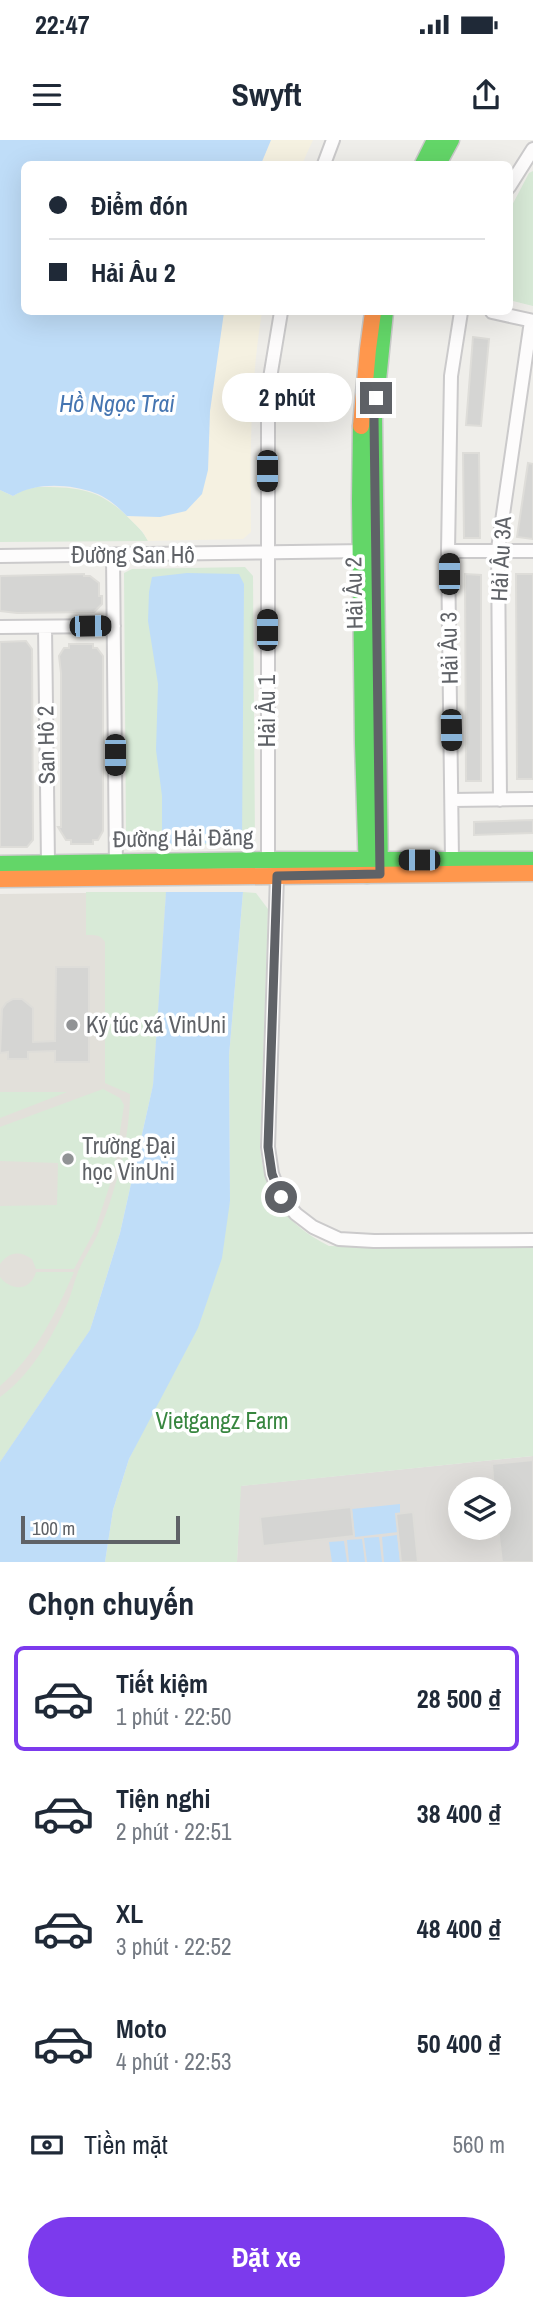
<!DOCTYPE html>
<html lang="vi">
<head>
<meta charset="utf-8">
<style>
  :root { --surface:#fff; --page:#f6f6f7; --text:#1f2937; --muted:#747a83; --line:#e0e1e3; --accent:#7c3aed }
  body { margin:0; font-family:"Archivo Narrow",sans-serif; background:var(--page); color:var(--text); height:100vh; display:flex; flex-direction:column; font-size:26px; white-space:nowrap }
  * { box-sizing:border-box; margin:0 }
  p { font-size:23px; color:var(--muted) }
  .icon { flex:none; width:38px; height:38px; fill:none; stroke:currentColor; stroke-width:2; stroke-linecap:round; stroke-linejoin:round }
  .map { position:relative; height:1422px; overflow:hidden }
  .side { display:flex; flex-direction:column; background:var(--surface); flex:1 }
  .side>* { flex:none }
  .banner { position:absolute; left:21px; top:21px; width:492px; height:154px; border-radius:10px; box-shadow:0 7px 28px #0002; display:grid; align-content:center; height:154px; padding:0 28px; background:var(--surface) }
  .controls { position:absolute; left:448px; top:1337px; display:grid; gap:14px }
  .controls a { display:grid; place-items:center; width:63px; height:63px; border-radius:50%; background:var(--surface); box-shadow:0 7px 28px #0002; font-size:35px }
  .scale { position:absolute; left:21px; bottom:18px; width:159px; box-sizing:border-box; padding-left:7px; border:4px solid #5f6267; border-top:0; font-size:19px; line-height:24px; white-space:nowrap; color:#5f6267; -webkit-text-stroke:5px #fff; paint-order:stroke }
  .end { position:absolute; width:32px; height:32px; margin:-16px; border:9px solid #5f6267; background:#fff; box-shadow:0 0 0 4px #fff }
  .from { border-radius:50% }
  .bubble { position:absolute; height:49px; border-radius:24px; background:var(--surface); box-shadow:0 7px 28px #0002; font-size:23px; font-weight:700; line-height:49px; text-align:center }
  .car { position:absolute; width:21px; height:42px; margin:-21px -10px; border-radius:9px; box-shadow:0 0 5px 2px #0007; background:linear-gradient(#222 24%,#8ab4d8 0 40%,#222 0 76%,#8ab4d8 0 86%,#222 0) }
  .banner b { display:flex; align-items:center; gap:24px; height:66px; font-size:26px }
  .banner b+b { border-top:2px solid var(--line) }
  .banner i { width:18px; height:18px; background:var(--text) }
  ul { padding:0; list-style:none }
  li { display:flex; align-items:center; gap:21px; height:105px; margin:0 14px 10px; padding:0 14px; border:4px solid transparent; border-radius:10px }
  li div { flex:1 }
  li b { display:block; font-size:26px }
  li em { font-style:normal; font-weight:700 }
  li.on { border-color:var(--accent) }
  li>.icon { width:63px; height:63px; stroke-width:1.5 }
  h2 { padding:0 28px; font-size:32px; line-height:84px }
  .pay { display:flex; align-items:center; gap:18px; height:77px; padding:0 28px; font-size:26px }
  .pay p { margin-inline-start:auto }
  .button { display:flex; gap:14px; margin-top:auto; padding:14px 28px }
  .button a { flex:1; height:80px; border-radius:42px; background:var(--accent); color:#fff; font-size:28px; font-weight:700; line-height:80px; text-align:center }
  .status { display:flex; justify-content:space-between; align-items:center; height:49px; padding:0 35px; background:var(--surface); direction:ltr }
  .status svg { height:19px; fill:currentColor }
  header { display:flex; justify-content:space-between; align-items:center; height:91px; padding:0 28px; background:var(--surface); font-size:32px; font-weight:700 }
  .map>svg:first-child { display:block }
  .industrial { fill:#dfddda; fill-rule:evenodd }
  .education { fill:#e2e0da }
  .green { fill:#d8ead7 }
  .sand { fill:#f5f1e1 }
  .water { fill:#bfddf8 }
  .building { fill:#d5d5d3; stroke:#deddd9; stroke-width:2 }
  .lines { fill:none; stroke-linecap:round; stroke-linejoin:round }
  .street-casing { stroke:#cbcacb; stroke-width:16 }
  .fast-casing { stroke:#cacaca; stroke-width:19 }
  .slow-casing { stroke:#cacaca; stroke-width:19 }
  .street { stroke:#fdfcfc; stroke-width:12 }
  .fast { stroke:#63d668; stroke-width:16 }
  .slow { stroke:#ff974d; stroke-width:16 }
  .route { stroke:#5f6267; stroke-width:9 }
  .poi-dot { fill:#919395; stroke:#fff; stroke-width:2.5 }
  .labels { text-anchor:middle; stroke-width:7; stroke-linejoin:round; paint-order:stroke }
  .street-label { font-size:23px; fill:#5f6267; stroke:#fff }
  .poi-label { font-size:23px; fill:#5f6267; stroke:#fff; text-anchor:start }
  .park-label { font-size:23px; fill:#37863f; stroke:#fff }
  .water-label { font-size:24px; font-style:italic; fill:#4575b1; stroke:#fff }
</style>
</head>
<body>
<div class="status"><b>22:47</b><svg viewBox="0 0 49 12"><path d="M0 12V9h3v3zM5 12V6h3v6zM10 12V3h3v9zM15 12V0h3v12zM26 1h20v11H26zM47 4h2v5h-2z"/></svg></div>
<header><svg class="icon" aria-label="menu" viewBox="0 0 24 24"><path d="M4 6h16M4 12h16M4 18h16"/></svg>Swyft<svg class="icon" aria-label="share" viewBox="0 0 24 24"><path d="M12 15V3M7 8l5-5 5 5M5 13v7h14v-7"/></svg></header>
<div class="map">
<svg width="533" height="1422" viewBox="0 0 533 1422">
  <rect width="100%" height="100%" fill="#efeeea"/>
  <path class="industrial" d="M533,1316V1422H237L240,1346ZM460,1349H499V1388H460Z"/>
  <path class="education" d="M166,752L153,945L90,1190L0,1322V754Z"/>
  <path class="green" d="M533,31V166L509,160V71L529,33Z
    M37,347C76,347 98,348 127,376C135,384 143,391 148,401L0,402V350L13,356L23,350Z
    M245,427L253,436L255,704L139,706L126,694L124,433L132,429Z
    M86,752H166L153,945L120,1093L90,1190L0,1322V1257C31,1235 53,1196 68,1162C72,1152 74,1142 78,1132C84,1117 94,1104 100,1089C116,1051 130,996 130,954L105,943V802C100,794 94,795 86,795Z
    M243,752L256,753L268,769L260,1008C265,1056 286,1084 329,1106L533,1108V1316L241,1346L237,1422H105L113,1370L129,1319L153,1270L230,1061L229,916Z
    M103,949L120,958L124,965L114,1032L95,1090L74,1129H36L32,1119C20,1110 8,1112 0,1124V1066L57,1065L58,1023L0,1021V987Z
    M0,952H67L0,978Z
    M36,1132H74C56,1173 35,1216 0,1246V1137C11,1151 30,1152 36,1132Z"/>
  <path class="sand" d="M271,0H313L302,24H261Z
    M224,172H262C250,245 250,317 251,392L243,399L148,401L143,392L127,376L160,377L208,330L210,271Z"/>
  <path class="water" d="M0,0H271L261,24H24V172H224L210,271L208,330L202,354L186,371L160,377L127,376C118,367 107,357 95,353C70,344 36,342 13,356L0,350Z
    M187,433L239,434L244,444L242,703L162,704V656L156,610L158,544L148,481L149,452L152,437Z
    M166,752H243L229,916L230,1061L222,1118L198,1188L129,1319L113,1370L105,1422H0V1322L90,1190L120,1093L153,945Z
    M400,1364V1373L396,1374L398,1392L355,1397L352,1369Z
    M397,1395L400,1422H384L382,1397Z
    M379,1397L382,1422H367L364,1398Z
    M362,1399L365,1422H349L347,1400Z
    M344,1401L347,1422H332L329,1402Z"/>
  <path class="building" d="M473,197L489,199L481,286L466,285Z
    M463,313H479L480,398H464Z
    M528,323L533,324V399L517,397Z
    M84,434V436H90L99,443V456H102V464L94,472L17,473L0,471V436Z
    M465,434L481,435V641H466Z
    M516,434H533V639H517Z
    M26,501L32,509L33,700L27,707H0V502Z
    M69,504H93V508H97L103,516V691L98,700H93V704H71V700H66L58,687H61V533L59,516L64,508H69Z
    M533,680V693L474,695V682Z
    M56,827H89V922H55V911L28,912V919H8V912L0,913L2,869L6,863L13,859H22L33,868V902L55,901Z
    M533,1320V1422H502L498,1388L499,1349H494L492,1324Z
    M351,1367L354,1396L263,1406L260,1377Z
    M413,1372L418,1422H401L396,1374Z"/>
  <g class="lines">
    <g class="street-casing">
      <path id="street" d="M324,24L333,0
        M509,47L533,9
        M492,172L533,181
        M448,411H533
        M113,415L116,730
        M0,416L367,411
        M0,487L114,486
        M45,487L48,723
        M452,660L533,659
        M500,660L498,409L531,181
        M268,720V250L281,172
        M452,720L448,411L451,236L461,172
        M277,736L268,1007L272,1034L281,1057L296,1074L313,1087L339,1099L374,1101L533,1100"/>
    </g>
    <g class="fast-casing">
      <path id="fast" d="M423,24L435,0
        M438,24L451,0
        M361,286L360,360L363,604L367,735
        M0,724L268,720H533
        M380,734L374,279L385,172"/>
    </g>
    <g class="slow-casing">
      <path id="slow" d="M361,286L368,209L373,172
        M0,739L533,733"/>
    </g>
    <use href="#street" class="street"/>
    <use href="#fast" class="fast"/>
    <use href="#slow" class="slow"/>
  </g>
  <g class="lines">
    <path class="route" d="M281,1057L272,1034L268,1007L277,736L380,734L374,279L376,258"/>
  </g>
  <g class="poi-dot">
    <circle cx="72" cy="885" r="7"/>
    <circle cx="68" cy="1019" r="7"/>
  </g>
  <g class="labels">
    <g class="street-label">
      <text x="133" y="423">Đường San Hô</text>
      <text transform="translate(501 419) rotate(-87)" y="8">Hải Âu 3A</text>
      <text transform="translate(354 453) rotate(-91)" y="8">Hải Âu 2</text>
      <text transform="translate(449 508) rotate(-91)" y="8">Hải Âu 3</text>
      <text transform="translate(267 571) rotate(-90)" y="8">Hải Âu 1</text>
      <text transform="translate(46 605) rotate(-91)" y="8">San Hô 2</text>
      <text transform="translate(183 698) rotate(-1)" y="8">Đường Hải Đăng</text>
    </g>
    <g class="poi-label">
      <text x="86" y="893">Ký túc xá VinUni</text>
      <text x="82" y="1014">Trường Đại<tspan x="82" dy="26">học VinUni</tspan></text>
    </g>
    <g class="park-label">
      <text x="222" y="1289">Vietgangz Farm</text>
    </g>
    <g class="water-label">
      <text x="117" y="272">Hồ Ngọc Trai</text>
    </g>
  </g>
</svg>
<div class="controls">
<a><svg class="icon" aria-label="layers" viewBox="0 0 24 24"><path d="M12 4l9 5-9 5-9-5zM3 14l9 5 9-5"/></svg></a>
</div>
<div class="scale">100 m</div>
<i class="end from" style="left:281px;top:1057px"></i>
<i class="end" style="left:376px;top:258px"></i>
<div class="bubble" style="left:222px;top:233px;width:130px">2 phút</div>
<i class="car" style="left:267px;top:331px;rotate:180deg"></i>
<i class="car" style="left:449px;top:434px;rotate:0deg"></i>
<i class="car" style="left:90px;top:486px;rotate:89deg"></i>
<i class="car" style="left:267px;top:490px;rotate:0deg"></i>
<i class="car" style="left:451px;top:590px;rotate:179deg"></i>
<i class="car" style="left:115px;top:615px;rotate:180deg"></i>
<i class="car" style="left:419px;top:720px;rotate:270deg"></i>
<div class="banner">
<b><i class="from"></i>Điểm đón</b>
<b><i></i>Hải Âu 2</b>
</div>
</div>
<section class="side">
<h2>Chọn chuyến</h2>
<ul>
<li class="on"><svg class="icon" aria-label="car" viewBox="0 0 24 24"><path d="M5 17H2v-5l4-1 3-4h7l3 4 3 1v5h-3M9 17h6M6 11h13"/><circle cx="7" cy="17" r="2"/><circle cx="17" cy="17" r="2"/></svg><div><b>Tiết kiệm</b><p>1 phút · 22:50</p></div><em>28 500 ₫</em></li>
<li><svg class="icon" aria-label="car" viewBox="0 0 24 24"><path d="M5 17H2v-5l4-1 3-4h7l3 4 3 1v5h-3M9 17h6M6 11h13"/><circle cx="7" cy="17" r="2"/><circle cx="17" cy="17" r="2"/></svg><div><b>Tiện nghi</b><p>2 phút · 22:51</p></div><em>38 400 ₫</em></li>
<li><svg class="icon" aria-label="car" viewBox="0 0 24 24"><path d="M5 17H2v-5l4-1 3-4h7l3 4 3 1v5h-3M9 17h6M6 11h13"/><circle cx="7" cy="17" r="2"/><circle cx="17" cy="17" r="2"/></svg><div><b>XL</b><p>3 phút · 22:52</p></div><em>48 400 ₫</em></li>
<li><svg class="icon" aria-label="car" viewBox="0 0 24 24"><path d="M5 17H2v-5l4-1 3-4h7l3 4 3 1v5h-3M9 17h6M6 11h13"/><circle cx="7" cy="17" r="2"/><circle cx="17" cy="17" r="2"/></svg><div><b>Moto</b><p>4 phút · 22:53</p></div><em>50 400 ₫</em></li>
</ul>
<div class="pay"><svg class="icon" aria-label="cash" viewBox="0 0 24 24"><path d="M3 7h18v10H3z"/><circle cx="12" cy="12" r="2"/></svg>Tiền mặt<p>560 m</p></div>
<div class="button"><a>Đặt xe</a></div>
</section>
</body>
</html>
